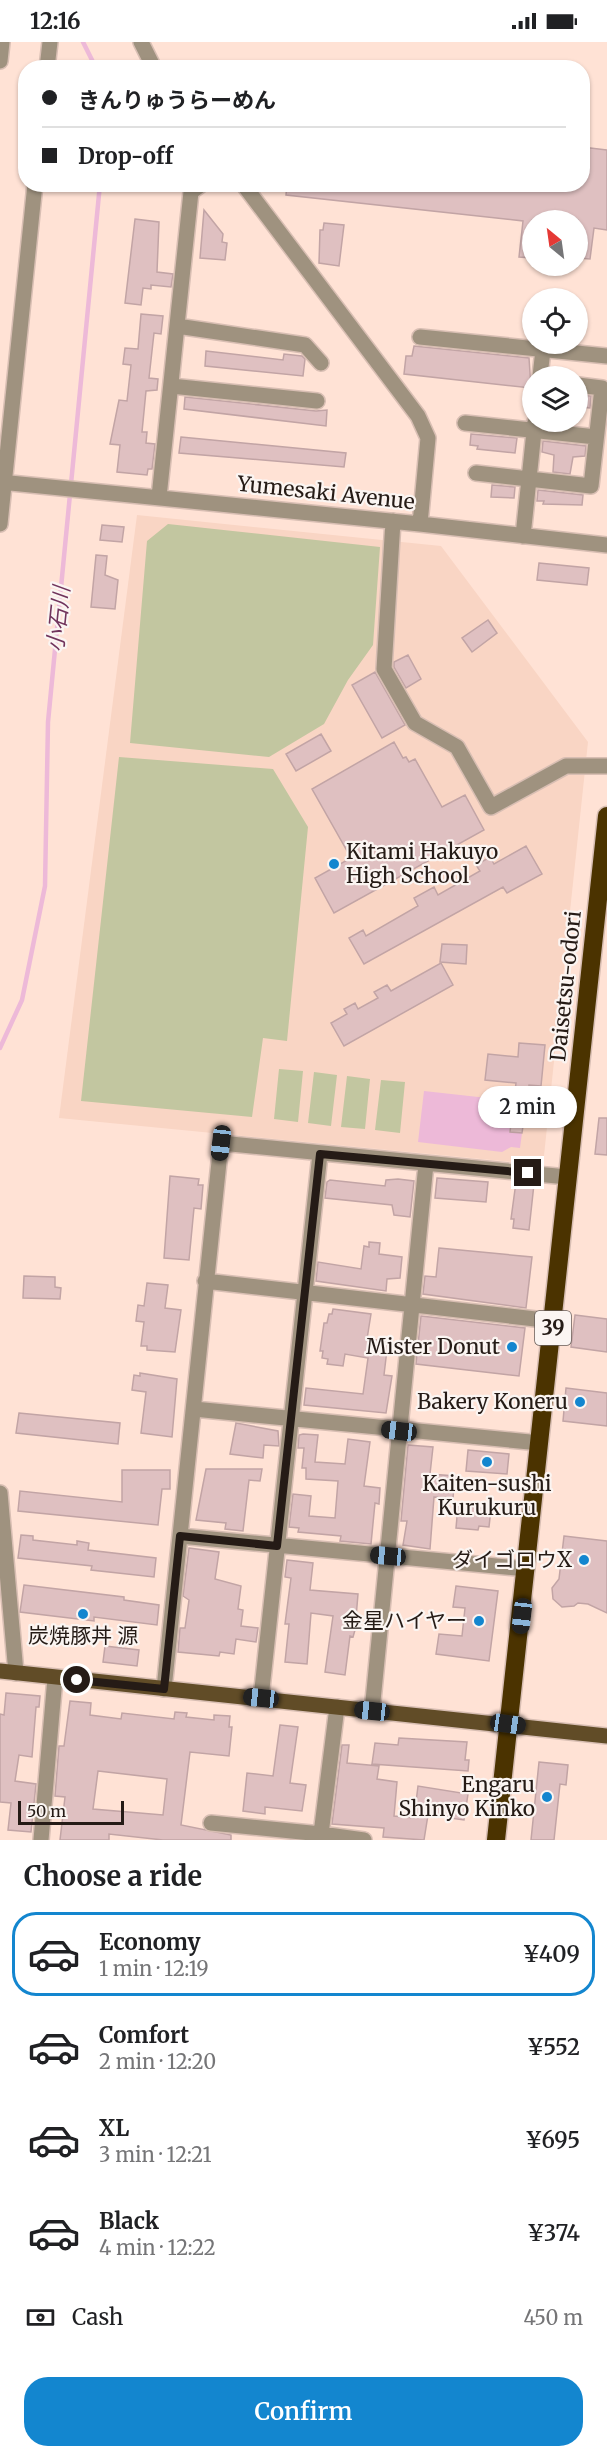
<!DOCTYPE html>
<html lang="en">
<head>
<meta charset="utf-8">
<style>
  :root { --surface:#fff; --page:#f6f6f6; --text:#202124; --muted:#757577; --line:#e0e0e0; --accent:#1386cf }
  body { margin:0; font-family:Merriweather,"Noto Sans JP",serif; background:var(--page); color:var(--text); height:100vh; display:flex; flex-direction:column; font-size:22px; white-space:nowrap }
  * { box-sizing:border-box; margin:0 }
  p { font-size:20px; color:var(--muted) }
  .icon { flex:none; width:33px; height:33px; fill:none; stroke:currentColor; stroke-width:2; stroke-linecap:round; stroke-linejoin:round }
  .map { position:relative; height:1798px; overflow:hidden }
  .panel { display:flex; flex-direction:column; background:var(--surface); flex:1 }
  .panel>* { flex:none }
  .guide { position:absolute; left:18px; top:18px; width:572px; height:132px; border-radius:24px; box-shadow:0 2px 4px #0004; display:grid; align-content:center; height:132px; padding:0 24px; background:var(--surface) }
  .needle { width:39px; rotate:331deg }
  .buttons { position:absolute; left:522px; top:168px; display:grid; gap:12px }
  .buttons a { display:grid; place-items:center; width:66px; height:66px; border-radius:50%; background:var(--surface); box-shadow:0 2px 4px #0004; font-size:30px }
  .scale { position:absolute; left:18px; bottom:15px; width:106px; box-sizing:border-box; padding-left:6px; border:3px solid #251b16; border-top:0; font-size:16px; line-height:21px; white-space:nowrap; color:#251b16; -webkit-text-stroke:4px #fbf5f2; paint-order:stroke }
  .end { position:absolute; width:27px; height:27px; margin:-14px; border:8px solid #251b16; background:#fff; box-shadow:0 0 0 3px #fff }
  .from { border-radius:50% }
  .bubble { position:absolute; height:42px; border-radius:21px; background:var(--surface); box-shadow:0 2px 4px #0004; font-size:20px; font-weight:600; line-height:42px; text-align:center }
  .car { position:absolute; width:18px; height:36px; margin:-18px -9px; border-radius:8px; box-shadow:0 0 4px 2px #0007; background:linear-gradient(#222 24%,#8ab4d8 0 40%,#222 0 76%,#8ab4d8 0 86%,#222 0) }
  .guide b { display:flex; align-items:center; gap:21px; height:57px; font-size:22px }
  .guide b+b { border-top:2px solid var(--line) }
  .guide i { width:15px; height:15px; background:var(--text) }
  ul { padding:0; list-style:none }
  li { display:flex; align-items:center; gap:18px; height:84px; margin:0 12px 9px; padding:0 12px; border:3px solid transparent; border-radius:24px }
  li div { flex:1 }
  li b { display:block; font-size:22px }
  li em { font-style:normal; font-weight:600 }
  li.on { border-color:var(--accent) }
  li>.icon { width:54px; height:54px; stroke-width:1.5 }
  h2 { padding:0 24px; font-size:27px; line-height:72px }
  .pay { display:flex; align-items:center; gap:15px; height:66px; padding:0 24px; font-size:22px }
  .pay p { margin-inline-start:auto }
  .cta { display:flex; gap:12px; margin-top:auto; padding:12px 24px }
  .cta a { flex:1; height:69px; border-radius:24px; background:var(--accent); color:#fff; font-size:24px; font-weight:600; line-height:69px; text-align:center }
  .status { display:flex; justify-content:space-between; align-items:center; height:42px; padding:0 30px; background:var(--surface); direction:ltr }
  .status svg { height:16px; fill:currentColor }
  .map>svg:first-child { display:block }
  .built { fill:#f9d5c4 }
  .green { fill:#c2c6a0 }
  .water { fill:#edb9d8 }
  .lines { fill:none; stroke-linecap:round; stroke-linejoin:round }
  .stream { stroke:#edb9d8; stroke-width:4.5 }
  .building { fill:#dfc0c1; stroke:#c2a4a5; stroke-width:1.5; fill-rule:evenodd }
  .minor-casing { stroke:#d8beb3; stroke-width:18 }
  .major-casing { stroke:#d8beb3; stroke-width:18 }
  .highway-casing { stroke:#d8beb3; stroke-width:21 }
  .minor { stroke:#9f927f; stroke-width:15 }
  .major { stroke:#614c27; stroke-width:15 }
  .highway { stroke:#4b3300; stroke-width:18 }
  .route { stroke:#251b16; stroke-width:8 }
  .poi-dot { fill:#1386cf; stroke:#fbf5f2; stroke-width:2 }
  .labels { text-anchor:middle; stroke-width:4.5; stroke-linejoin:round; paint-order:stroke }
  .shield { fill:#fbf5f2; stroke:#655c58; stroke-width:1.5 }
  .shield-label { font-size:20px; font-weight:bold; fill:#251b16 }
  .street-label { font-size:21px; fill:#251b16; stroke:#fbf5f2 }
  .poi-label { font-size:21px; fill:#251b16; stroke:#fbf5f2; text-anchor:end }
  .water-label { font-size:22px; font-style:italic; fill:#71345c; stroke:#fbf5f2 }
</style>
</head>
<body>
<div class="status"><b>12:16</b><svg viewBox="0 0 49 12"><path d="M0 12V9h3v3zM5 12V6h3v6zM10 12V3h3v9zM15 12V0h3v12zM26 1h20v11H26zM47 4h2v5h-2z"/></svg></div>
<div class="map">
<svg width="607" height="1798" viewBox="0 0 607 1798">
  <rect width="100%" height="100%" fill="#ffe2d5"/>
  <path class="built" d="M137,473L441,504L588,700L543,1123L59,1076Z"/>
  <path class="green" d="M168,482L380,505L373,603L348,638L324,682L269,715L130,701L147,499Z
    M119,715L273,727L308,785L287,999L263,996L252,1075L81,1059Z
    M279,1027L303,1029L298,1080L274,1077Z
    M314,1030L337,1033L331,1084L308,1081Z
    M347,1034L370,1037L365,1087L341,1085Z
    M381,1038L405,1040L400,1091L375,1088Z"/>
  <path class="water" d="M424,1049L514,1059L511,1090L522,1091L520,1106L511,1105L502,1110L418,1100Z"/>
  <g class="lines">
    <path class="stream" d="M83,0L96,26
      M0,1006L22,958L45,844L48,680L100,142"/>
  </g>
  <path class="building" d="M582,105L607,108V188L594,186L590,217L578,216L581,185H578V178H532V216L519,215L523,179L286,153L287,142H582Z
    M204,168L223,192L222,200L227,201L225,218L200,216Z
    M135,177L159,180L157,230L173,232L171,245L151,243V247L143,246L141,263L125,261Z
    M324,181L344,183L339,224L319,221L320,188H323Z
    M141,272L163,274L161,292L154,291L149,336L158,337L157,348L146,349L142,390H147L146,401L155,402L152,427H148L147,433L117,430L120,403L110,402L119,358L127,359L131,323L123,322L125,306L138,307Z
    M414,304L529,316L531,346L404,332L406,314H412Z
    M206,309L283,318L284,312L302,314L305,317L303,334L205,324Z
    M578,353L591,354L590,366L578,365Z
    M185,355L316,369L327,368L326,384L184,367Z
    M471,392L517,396L515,411L477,407L478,404L470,403Z
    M181,395L346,411L344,425L179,411Z
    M543,399L586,404L585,414L573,415L570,432L553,430L554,413L542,410Z
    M492,443L515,445L514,456L491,455Z
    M538,448L583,453L582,463L543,462L544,459H537Z
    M102,483L124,485L122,500L100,498Z
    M96,513L107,514L105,533L118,538L115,567L91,565Z
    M539,521L589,526L587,543L537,538Z
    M488,578L497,591L472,610L462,596Z
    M408,613L421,637L406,646L394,625V620Z
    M375,630L405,683L382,696L352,643Z
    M321,692L331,709L296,729L286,712Z
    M394,700L403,716L406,715L409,720L415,717L442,765L465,753L484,788L334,871L315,836L351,816L312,747Z
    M526,804L542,832L507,851L503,845L364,922L349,896L363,888L366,894L418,864L414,856L434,845L438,853L480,829L476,823L490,815L494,822Z
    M442,902L467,903L466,922L440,920Z
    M441,921L453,943L344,1004L331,981L347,972L344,967L355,961L358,967L378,956L374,950L387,943L391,949Z
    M519,1001L545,1003L541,1044L529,1043L522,1091L510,1090L516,1041L485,1038L488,1012L518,1015Z
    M599,1076H607V1113L595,1112Z
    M170,1134L199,1137L198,1143H203L201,1167L194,1166L189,1218L164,1216Z
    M437,1136L488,1140L486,1160L435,1156Z
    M398,1137L414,1139L410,1175L394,1173L392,1163L325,1156L327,1140L330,1138L385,1144L386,1138Z
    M516,1140L534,1142L529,1188L513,1186L514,1177H511Z
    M369,1200L380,1201L379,1212L402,1215L400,1236L387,1237L386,1249L316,1239L318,1220L361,1227L364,1204L369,1205Z
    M439,1206L532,1215L526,1266L423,1252L425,1234L436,1235Z
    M24,1234L55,1235V1245L61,1246L60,1257L23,1256Z
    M147,1241L168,1243L165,1266L181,1268L175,1310L147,1308V1304H141L144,1280L136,1279L138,1263L144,1264Z
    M333,1267L371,1272L367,1297L388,1299L384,1333L392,1334L386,1371L304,1363L306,1346L363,1352L368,1316L345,1312L343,1324L327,1322L328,1317L322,1316L323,1309H320L324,1281H327L329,1272H332Z
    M575,1273L607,1277V1310L571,1305Z
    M421,1274L525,1286L519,1334L416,1322Z
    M140,1331L177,1337L172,1395L141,1391L146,1350L132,1348L134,1333L140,1334Z
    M566,1346L607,1351V1384L563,1379Z
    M19,1371L120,1381L118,1402L16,1391Z
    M236,1381L278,1389L279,1404L264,1403L263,1416L230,1412Z
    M303,1392L318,1393L315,1420L345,1422L348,1397L370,1400L364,1444L380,1446L379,1462L375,1461L371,1502L340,1499L341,1494L298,1490L299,1486L289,1485L293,1452L311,1454L309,1474L335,1476L338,1439L306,1437V1426H302L304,1406H298L299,1393Z
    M408,1403L433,1405L430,1432L455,1434L453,1456L434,1455L430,1507L403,1503L407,1479H401Z
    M468,1408L509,1412L507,1432L466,1429Z
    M206,1427H262L260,1439L249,1438L243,1489L225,1487L226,1481L196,1478Z
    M122,1428H170V1447H162L158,1483L18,1469L20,1449L122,1460Z
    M458,1464L491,1467L489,1485L479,1484L478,1488L456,1486Z
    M21,1493L33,1494V1498L77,1503V1499L89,1501L88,1508L156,1516L154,1535L91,1528L92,1524L18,1516Z
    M564,1494L607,1499V1571L588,1562L578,1561L574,1564L562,1565L553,1557L552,1546L559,1537Z
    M189,1506L219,1510L215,1537L241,1544L238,1567L243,1568L241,1584L258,1586L256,1600L236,1597L234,1612L220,1610L219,1614L178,1610L180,1586H185L189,1558L183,1554Z
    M287,1518L313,1521L310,1548L358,1552L355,1588L353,1595L350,1594L345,1633L325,1630L333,1574L311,1571L307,1622L285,1620L289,1582H285L291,1536L285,1535Z
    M24,1543L124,1555V1558L159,1563L157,1583L94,1575V1579L20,1570Z
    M456,1544L498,1549L489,1619L436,1612L439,1592L462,1594L465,1566L453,1565Z
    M105,1604L139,1608L137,1624L103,1620Z
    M6,1651L40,1654L39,1665H36L32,1715L19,1713L15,1739L36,1742L31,1790L8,1788L11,1761L0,1760V1672L4,1673Z
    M70,1659L91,1661L90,1673L121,1677L122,1671L174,1677L175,1670L187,1671L186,1675L214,1678V1673L230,1674L229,1685H232L229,1714L190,1710L181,1783L231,1793V1798H163L109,1792V1798H60L65,1755L55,1754L59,1704H64ZM98,1729L167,1737L163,1773L93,1767Z
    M280,1683L298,1685L290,1741L306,1743L302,1769L265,1765V1772L243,1769L247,1731L273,1734Z
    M399,1696L467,1700L465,1718H469L468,1729L372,1722L375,1701L398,1703Z
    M342,1703H349L347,1721L379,1724L377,1737L397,1740L394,1774L414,1776L418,1744L468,1752L464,1778L428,1773L424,1798L383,1795L384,1786L332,1782Z
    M539,1720L568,1723L566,1743L560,1742L554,1798H531Z"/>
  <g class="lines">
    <g class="minor-casing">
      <path id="minor" d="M141,0L154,26
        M0,19L2,0
        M47,26L50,0
        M243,142L418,374L428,396L420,482
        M177,284L305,303L321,321
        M420,295L607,314
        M540,334L543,308
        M171,344L317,359
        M465,381L596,395
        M476,431L591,444L602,346L578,343
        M0,440L420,482L607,503
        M159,455L191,150L202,142
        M393,479L384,627L415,681L457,705L491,765L566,724H607
        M0,482L35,142
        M523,494L535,380
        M205,1239L553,1279
        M194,1367L540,1401
        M0,1451L16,1631
        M180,1494L527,1527
        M164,1647L221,1101L567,1135
        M261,1656L320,1112
        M372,1669L426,1122
        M211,1781L321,1792L337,1665
        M321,1792L364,1798
        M41,1798L55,1636"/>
    </g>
    <g class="major-casing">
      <path id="major" d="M0,1629L607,1694"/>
    </g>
    <g class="highway-casing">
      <path id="highway" d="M496,1798L607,774"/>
    </g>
    <use href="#minor" class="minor"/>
    <use href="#major" class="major"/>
    <use href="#highway" class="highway"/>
  </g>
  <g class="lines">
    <path class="route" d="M77,1638L164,1647L180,1494L277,1504L320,1112L528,1131"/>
  </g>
  <g class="poi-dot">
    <circle cx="334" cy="822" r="6"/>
    <circle cx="512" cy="1305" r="6"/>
    <circle cx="580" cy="1360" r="6"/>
    <circle cx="487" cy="1420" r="6"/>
    <circle cx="584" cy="1518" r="6"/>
    <circle cx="83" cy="1572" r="6"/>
    <circle cx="479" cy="1579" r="6"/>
    <circle cx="547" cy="1755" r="6"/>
  </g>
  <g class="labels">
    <rect class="shield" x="535" y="1269" width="36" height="34" rx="4.5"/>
    <g class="shield-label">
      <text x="553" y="1293">39</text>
    </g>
    <g class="street-label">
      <text transform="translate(326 451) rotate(6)" y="7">Yumesaki Avenue</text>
      <text transform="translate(566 944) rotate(-84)" y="7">Daisetsu-odori</text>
    </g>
    <g class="poi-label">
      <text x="346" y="817" text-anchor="start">Kitami Hakuyo<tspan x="346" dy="24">High School</tspan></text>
      <text x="500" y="1312">Mister Donut</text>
      <text x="568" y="1367">Bakery Koneru</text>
      <text x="487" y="1449" text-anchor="middle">Kaiten-sushi<tspan x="487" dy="24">Kurukuru</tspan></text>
      <text x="572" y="1525">ダイゴロウX</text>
      <text x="467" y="1586">金星ハイヤー</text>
      <text x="83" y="1601" text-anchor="middle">炭焼豚丼 源</text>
      <text x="535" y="1750">Engaru<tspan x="535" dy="24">Shinyo Kinko</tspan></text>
    </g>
    <g class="water-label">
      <text transform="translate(58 577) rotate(-84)" y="8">小石川</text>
    </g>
  </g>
</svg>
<div class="buttons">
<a><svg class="needle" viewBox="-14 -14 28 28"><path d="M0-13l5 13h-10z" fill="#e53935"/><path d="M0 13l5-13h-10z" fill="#757577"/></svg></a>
<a><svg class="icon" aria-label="locate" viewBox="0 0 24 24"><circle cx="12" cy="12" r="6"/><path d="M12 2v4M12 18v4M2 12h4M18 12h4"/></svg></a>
<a><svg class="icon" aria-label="layers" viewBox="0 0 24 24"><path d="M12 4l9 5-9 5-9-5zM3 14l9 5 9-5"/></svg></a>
</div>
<div class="scale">50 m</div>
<i class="end from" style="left:77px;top:1638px"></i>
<i class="end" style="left:528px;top:1131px"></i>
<div class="bubble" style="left:478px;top:1044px;width:99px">2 min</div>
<i class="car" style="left:221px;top:1101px;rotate:187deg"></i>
<i class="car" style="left:399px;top:1389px;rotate:277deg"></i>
<i class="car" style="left:388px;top:1514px;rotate:275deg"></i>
<i class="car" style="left:522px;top:1574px;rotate:187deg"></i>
<i class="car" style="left:261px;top:1656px;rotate:276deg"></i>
<i class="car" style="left:372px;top:1669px;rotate:276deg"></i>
<i class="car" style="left:508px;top:1682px;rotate:98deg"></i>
<div class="guide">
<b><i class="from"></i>きんりゅうらーめん</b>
<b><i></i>Drop-off</b>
</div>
</div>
<section class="panel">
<h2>Choose a ride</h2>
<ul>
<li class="on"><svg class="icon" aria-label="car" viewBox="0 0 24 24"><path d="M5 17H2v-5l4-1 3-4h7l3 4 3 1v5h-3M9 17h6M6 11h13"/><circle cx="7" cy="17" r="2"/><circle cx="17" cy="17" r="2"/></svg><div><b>Economy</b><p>1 min · 12:19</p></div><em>¥409</em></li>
<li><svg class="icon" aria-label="car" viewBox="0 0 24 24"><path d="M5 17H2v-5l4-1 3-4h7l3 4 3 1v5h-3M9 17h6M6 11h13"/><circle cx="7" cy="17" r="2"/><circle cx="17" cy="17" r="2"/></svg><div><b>Comfort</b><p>2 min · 12:20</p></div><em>¥552</em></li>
<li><svg class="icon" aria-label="car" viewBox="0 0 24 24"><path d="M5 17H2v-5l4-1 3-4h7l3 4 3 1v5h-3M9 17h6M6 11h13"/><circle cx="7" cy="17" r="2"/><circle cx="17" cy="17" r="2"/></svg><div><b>XL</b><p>3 min · 12:21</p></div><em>¥695</em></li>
<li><svg class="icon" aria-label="car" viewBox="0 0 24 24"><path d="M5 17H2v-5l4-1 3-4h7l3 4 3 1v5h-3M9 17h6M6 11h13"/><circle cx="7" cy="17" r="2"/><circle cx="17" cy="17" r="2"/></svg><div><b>Black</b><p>4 min · 12:22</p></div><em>¥374</em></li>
</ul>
<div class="pay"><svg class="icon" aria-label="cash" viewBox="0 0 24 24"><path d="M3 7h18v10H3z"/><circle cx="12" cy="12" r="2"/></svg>Cash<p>450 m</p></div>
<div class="cta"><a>Confirm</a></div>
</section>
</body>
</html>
